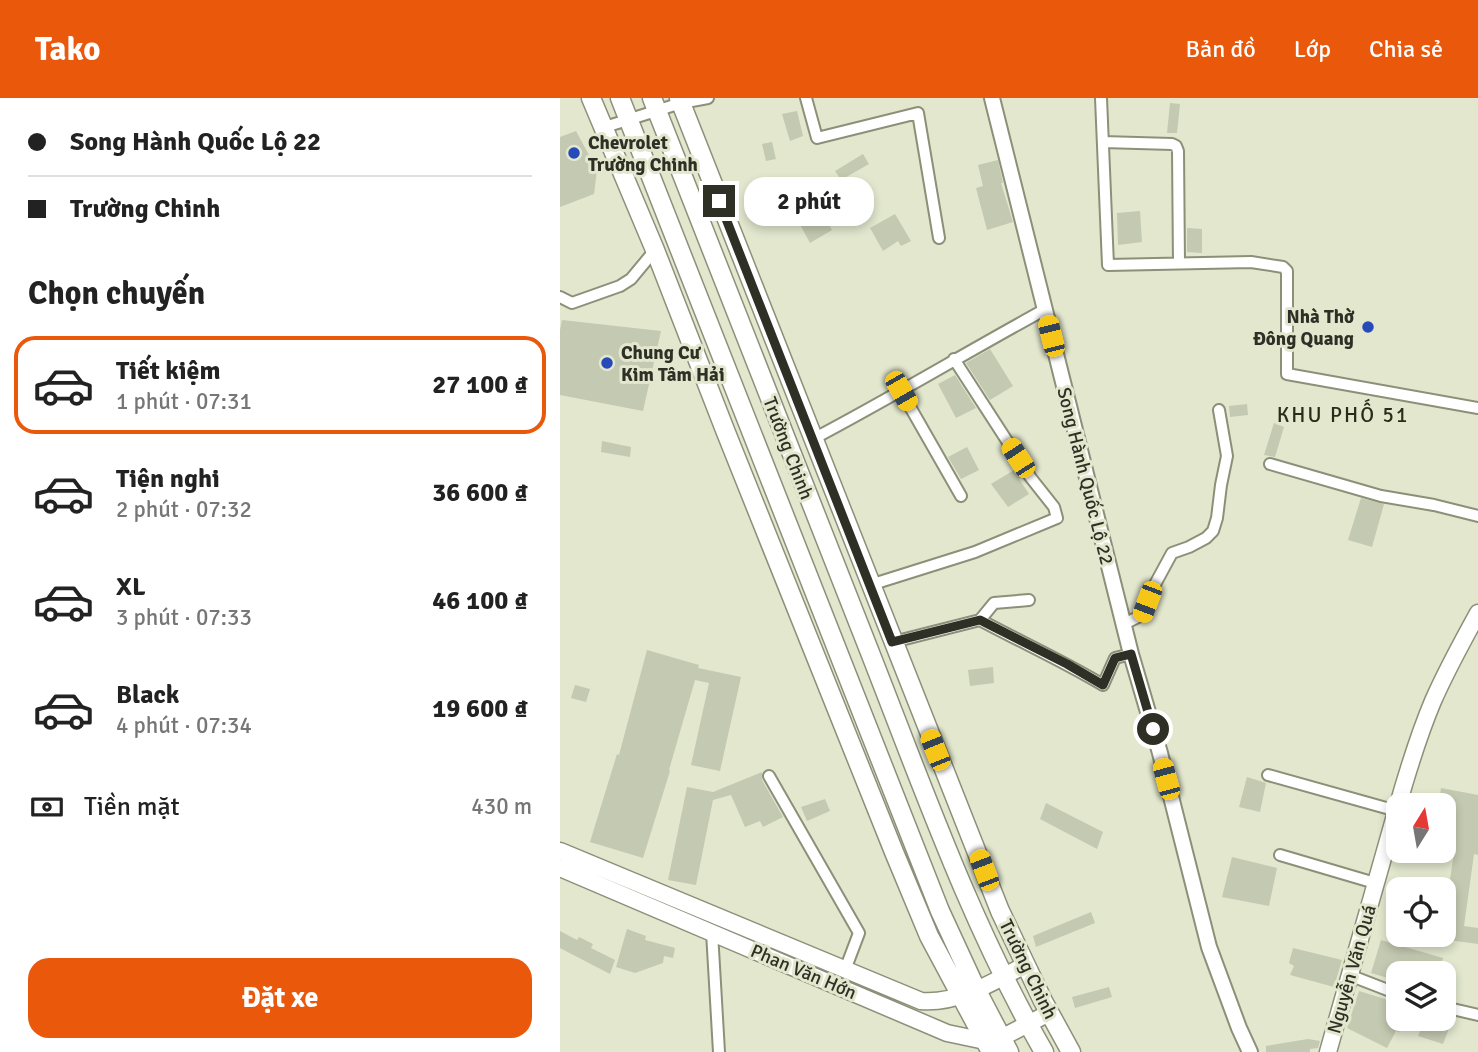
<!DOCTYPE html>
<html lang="vi">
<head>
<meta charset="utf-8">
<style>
  :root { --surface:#fff; --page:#f2f2f2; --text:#222; --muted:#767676; --line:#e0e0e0; --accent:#ea580c }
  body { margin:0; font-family:Signika,sans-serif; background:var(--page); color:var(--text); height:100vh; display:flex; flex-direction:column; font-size:26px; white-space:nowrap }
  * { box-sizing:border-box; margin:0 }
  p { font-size:23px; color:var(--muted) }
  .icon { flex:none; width:38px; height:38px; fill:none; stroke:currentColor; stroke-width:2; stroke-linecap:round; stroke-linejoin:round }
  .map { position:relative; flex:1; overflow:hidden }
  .drawer { display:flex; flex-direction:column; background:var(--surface); width:560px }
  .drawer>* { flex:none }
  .guide { display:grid; align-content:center; height:154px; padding:0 28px; background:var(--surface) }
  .needle { width:46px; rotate:11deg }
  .controls { position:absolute; left:826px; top:695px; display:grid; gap:14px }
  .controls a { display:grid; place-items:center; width:70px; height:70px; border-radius:14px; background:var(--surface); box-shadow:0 4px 10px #0003; font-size:35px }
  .end { position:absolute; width:32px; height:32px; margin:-16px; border:9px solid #2e3026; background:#fff; box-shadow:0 0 0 4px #fff }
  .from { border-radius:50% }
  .bubble { position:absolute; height:49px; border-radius:21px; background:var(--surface); box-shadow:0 4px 10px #0003; font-size:23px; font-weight:800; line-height:49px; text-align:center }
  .car { position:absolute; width:21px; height:42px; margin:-21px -10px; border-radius:9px; box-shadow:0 0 5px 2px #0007; background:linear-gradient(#f5c518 24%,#345 0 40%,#f5c518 0 76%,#345 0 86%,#f5c518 0) }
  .guide b { display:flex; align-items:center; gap:24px; height:66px; font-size:26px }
  .guide b+b { border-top:2px solid var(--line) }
  .guide i { width:18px; height:18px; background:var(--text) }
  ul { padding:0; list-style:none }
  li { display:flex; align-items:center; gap:21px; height:98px; margin:0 14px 10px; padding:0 14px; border:4px solid transparent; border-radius:21px }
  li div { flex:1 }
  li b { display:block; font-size:26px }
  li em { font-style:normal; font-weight:800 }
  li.current { border-color:var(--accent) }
  li>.icon { width:63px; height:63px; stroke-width:1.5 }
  h2 { padding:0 28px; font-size:32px; line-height:84px }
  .pay { display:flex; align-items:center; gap:18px; height:77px; padding:0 28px; font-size:26px }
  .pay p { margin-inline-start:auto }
  .cta { display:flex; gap:14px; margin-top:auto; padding:14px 28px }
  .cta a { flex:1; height:80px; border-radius:21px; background:var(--accent); color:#fff; font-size:28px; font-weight:800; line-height:80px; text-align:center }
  header { display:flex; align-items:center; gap:42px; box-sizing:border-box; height:98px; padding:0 35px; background:var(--accent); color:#fff }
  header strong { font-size:33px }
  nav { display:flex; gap:38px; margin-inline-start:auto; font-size:24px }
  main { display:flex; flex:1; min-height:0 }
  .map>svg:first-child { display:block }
  .building { fill:#c4c9b1 }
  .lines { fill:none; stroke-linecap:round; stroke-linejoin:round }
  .minor-casing { stroke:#8c9079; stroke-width:14 }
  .tertiary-casing { stroke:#8c9079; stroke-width:18 }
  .secondary-casing { stroke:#8c9079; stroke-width:19 }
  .primary-casing { stroke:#8c9079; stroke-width:21 }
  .minor { stroke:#fff; stroke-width:10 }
  .tertiary { stroke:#fff; stroke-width:14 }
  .secondary { stroke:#fff; stroke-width:16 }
  .primary { stroke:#fff; stroke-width:18 }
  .route { stroke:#2e3026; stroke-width:9 }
  .poi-dot { fill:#274ab9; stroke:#e2e7ce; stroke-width:2.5 }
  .labels { text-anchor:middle; stroke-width:6; stroke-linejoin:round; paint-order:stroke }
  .poi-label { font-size:19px; font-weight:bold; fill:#2e3026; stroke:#e2e7ce; text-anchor:start }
  .street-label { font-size:19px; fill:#2e3026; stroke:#e2e7ce }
  .neighbourhood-label { font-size:21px; letter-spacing:2px; fill:#292c19; stroke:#e2e7ce }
</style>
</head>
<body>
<header>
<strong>Tako</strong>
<nav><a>Bản đồ</a><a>Lớp</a><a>Chia sẻ</a></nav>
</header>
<main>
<section class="drawer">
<div class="guide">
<b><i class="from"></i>Song Hành Quốc Lộ 22</b>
<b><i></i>Trường Chinh</b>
</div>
<h2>Chọn chuyến</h2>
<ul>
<li class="current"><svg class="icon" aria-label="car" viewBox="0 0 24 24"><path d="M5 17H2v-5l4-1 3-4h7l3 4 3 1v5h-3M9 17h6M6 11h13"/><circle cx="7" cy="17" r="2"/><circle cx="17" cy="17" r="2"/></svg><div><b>Tiết kiệm</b><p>1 phút · 07:31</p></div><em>27 100 ₫</em></li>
<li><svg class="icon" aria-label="car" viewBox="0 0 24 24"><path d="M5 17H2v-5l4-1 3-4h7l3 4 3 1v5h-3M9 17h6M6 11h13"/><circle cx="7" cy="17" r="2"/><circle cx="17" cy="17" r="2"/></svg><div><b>Tiện nghi</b><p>2 phút · 07:32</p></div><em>36 600 ₫</em></li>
<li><svg class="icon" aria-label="car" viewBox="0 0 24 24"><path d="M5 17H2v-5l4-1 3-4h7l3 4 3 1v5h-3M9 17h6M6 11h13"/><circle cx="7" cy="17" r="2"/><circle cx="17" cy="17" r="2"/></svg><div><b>XL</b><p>3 phút · 07:33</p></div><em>46 100 ₫</em></li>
<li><svg class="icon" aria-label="car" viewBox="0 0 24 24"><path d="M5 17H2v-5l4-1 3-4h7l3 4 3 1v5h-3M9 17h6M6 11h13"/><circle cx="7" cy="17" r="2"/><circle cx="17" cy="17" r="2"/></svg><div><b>Black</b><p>4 phút · 07:34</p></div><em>19 600 ₫</em></li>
</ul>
<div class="pay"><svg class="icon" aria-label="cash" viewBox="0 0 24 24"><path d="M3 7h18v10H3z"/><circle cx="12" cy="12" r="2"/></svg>Tiền mặt<p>430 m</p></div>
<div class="cta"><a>Đặt xe</a></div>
</section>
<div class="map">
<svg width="918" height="954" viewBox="0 0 918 954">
  <rect width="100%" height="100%" fill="#e2e7ce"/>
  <path class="building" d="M610,5L620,6L617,35H607Z
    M237,13L243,38L230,43L222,16Z
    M16,33L37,72L34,96L0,109V39Z
    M212,44L216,61L206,63L202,46Z
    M303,56L309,66L281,82L275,73Z
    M438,62L443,85H441L453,124L427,132L416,90L423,88L418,67Z
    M252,88L258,96L253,100L272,132L250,145L237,121L243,118L232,102Z
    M580,113L582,144L558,147L557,115Z
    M335,116L351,143L341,148L338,143L323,153L310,130Z
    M627,130L642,131V155L627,154Z
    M2,222L101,233L83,313L0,297V232Z
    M430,251L453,288L430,302L406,265Z
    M395,277L416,310L396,320L378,286Z
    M687,306L688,317L670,319L669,308Z
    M714,325L724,329L715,359L704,357Z
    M42,343L71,349L70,359L41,354Z
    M407,349L419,372L401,381L388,359Z
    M456,371L461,379L459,381L469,396L448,409L431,386Z
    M801,400L824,406L812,449L788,442Z
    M87,552L139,567L138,570L181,579L160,673L131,667L149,585L135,582L109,672L110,673L83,760L30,744L57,656L59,657Z
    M433,569L434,585L410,588L408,572Z
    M15,587L30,591L26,604L11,600Z
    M202,674V682L223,719L203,729L200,723L185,729L171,697L153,702L136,787L108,782L127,689L153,694Z
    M687,679L706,685L700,714L679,709Z
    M881,690L918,697V757L914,756L904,828L918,830V846L881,841L882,836H884V824L894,754L885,752L889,729H884L886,705L879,704Z
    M265,701L270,713L247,723L241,709Z
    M486,705L543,734L537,751L480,721Z
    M672,759L717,770L709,808L662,799Z
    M531,814L535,825L476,849L473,838Z
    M67,831L86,838L85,842L115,850L113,860L104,858L103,865L75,875L56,869Z
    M0,833L17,842L19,839L33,846L31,850L55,862L50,876L0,850Z
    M821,842L883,860L879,875L870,873L869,875H838V883L811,875Z
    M733,850L782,862L774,889L730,877L734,868L729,865Z
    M549,889L552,899L515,910L512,899Z
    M799,893L838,905V920H846L839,934L836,933L827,950L787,930Z
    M865,920L890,928L883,946L858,938Z
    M748,941L760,943L758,950L750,951V954H706V948Z"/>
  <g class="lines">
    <g class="minor-casing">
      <path id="minor" d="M246,0L257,40L358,15L379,140
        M541,0L548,167L691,164L723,169L727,173V276L918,310
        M45,29L121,5L148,0
        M543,44L612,46L616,48L618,53L619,165
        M0,199L12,205L60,188L71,181L95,152
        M341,293L401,398
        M253,341C331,300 407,254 484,212
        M710,366L821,398L874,407L918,418
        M310,487L415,454L497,420L494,409L471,380L394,261
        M420,522C461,544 503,563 543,587L555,560L571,556
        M564,526L582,517L593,490L612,455L629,449L646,440L653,433L657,420L661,387L667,358L659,312
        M333,544L420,522L434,505L469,502
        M708,677L837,713
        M209,678L299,835L285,872
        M720,757L815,785
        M152,834L159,954
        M789,877L838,896
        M884,909L918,917"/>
    </g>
    <g class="tertiary-casing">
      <path id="tertiary" d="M432,0L571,556L600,655L649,849L679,930L690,954"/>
    </g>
    <g class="secondary-casing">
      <path id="secondary" d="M838,707C848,672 859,636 873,603C886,573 902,544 918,515
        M0,753L361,903C399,906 433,884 465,867
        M0,770L387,935L425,943L441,940L489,915
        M768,954L838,707"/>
    </g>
    <g class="primary-casing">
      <path id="primary" d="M31,0L95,152L165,332L334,754L369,838L431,954
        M60,0L380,813L416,891L449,954
        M92,0C165,184 237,368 309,552C362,687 411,827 484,954
        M119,0L440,813L483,903L511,954"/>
    </g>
    <use href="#minor" class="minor"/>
    <use href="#tertiary" class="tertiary"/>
    <use href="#secondary" class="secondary"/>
    <use href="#primary" class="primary"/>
  </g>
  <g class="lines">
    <path class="route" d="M159,103L332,544L420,522L507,566L543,587L555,560L571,556L593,631"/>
  </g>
  <g class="poi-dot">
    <circle cx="14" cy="55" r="7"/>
    <circle cx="808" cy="229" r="7"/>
    <circle cx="47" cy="265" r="7"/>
  </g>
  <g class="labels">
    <g class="poi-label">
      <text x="28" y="51">Chevrolet<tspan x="28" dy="22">Trường Chinh</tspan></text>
      <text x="794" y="225" text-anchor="end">Nhà Thờ<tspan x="794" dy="22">Đông Quang</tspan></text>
      <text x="61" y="261">Chung Cư<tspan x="61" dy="22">Kim Tâm Hải</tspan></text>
    </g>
    <g class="street-label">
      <text transform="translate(229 350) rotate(69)" y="7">Trường Chinh</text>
      <text transform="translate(526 378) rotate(76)" y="7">Song Hành Quốc Lộ 22</text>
      <text transform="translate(469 871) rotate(64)" y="7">Trường Chinh</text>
      <text transform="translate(791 871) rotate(-74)" y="7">Nguyễn Văn Quá</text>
      <text transform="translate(244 873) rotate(23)" y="7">Phan Văn Hớn</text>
    </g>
    <g class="neighbourhood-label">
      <text x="783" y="324">KHU PHỐ 51</text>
    </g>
  </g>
</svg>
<div class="controls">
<a><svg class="needle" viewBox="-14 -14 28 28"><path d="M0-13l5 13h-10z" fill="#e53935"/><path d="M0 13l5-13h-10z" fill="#767676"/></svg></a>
<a><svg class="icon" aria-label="locate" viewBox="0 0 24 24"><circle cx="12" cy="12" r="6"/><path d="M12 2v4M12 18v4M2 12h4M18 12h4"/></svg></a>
<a><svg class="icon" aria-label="layers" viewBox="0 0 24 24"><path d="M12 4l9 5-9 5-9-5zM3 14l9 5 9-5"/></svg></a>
</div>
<i class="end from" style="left:593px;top:631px"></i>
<i class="end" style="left:159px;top:103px"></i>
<div class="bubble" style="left:184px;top:79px;width:130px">2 phút</div>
<i class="car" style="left:491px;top:238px;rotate:346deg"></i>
<i class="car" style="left:341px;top:293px;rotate:150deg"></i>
<i class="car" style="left:458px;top:360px;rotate:327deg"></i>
<i class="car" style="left:587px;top:504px;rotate:201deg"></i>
<i class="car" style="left:375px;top:652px;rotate:338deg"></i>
<i class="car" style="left:606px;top:681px;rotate:345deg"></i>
<i class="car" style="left:424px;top:772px;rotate:339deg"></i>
</div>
</main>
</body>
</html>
